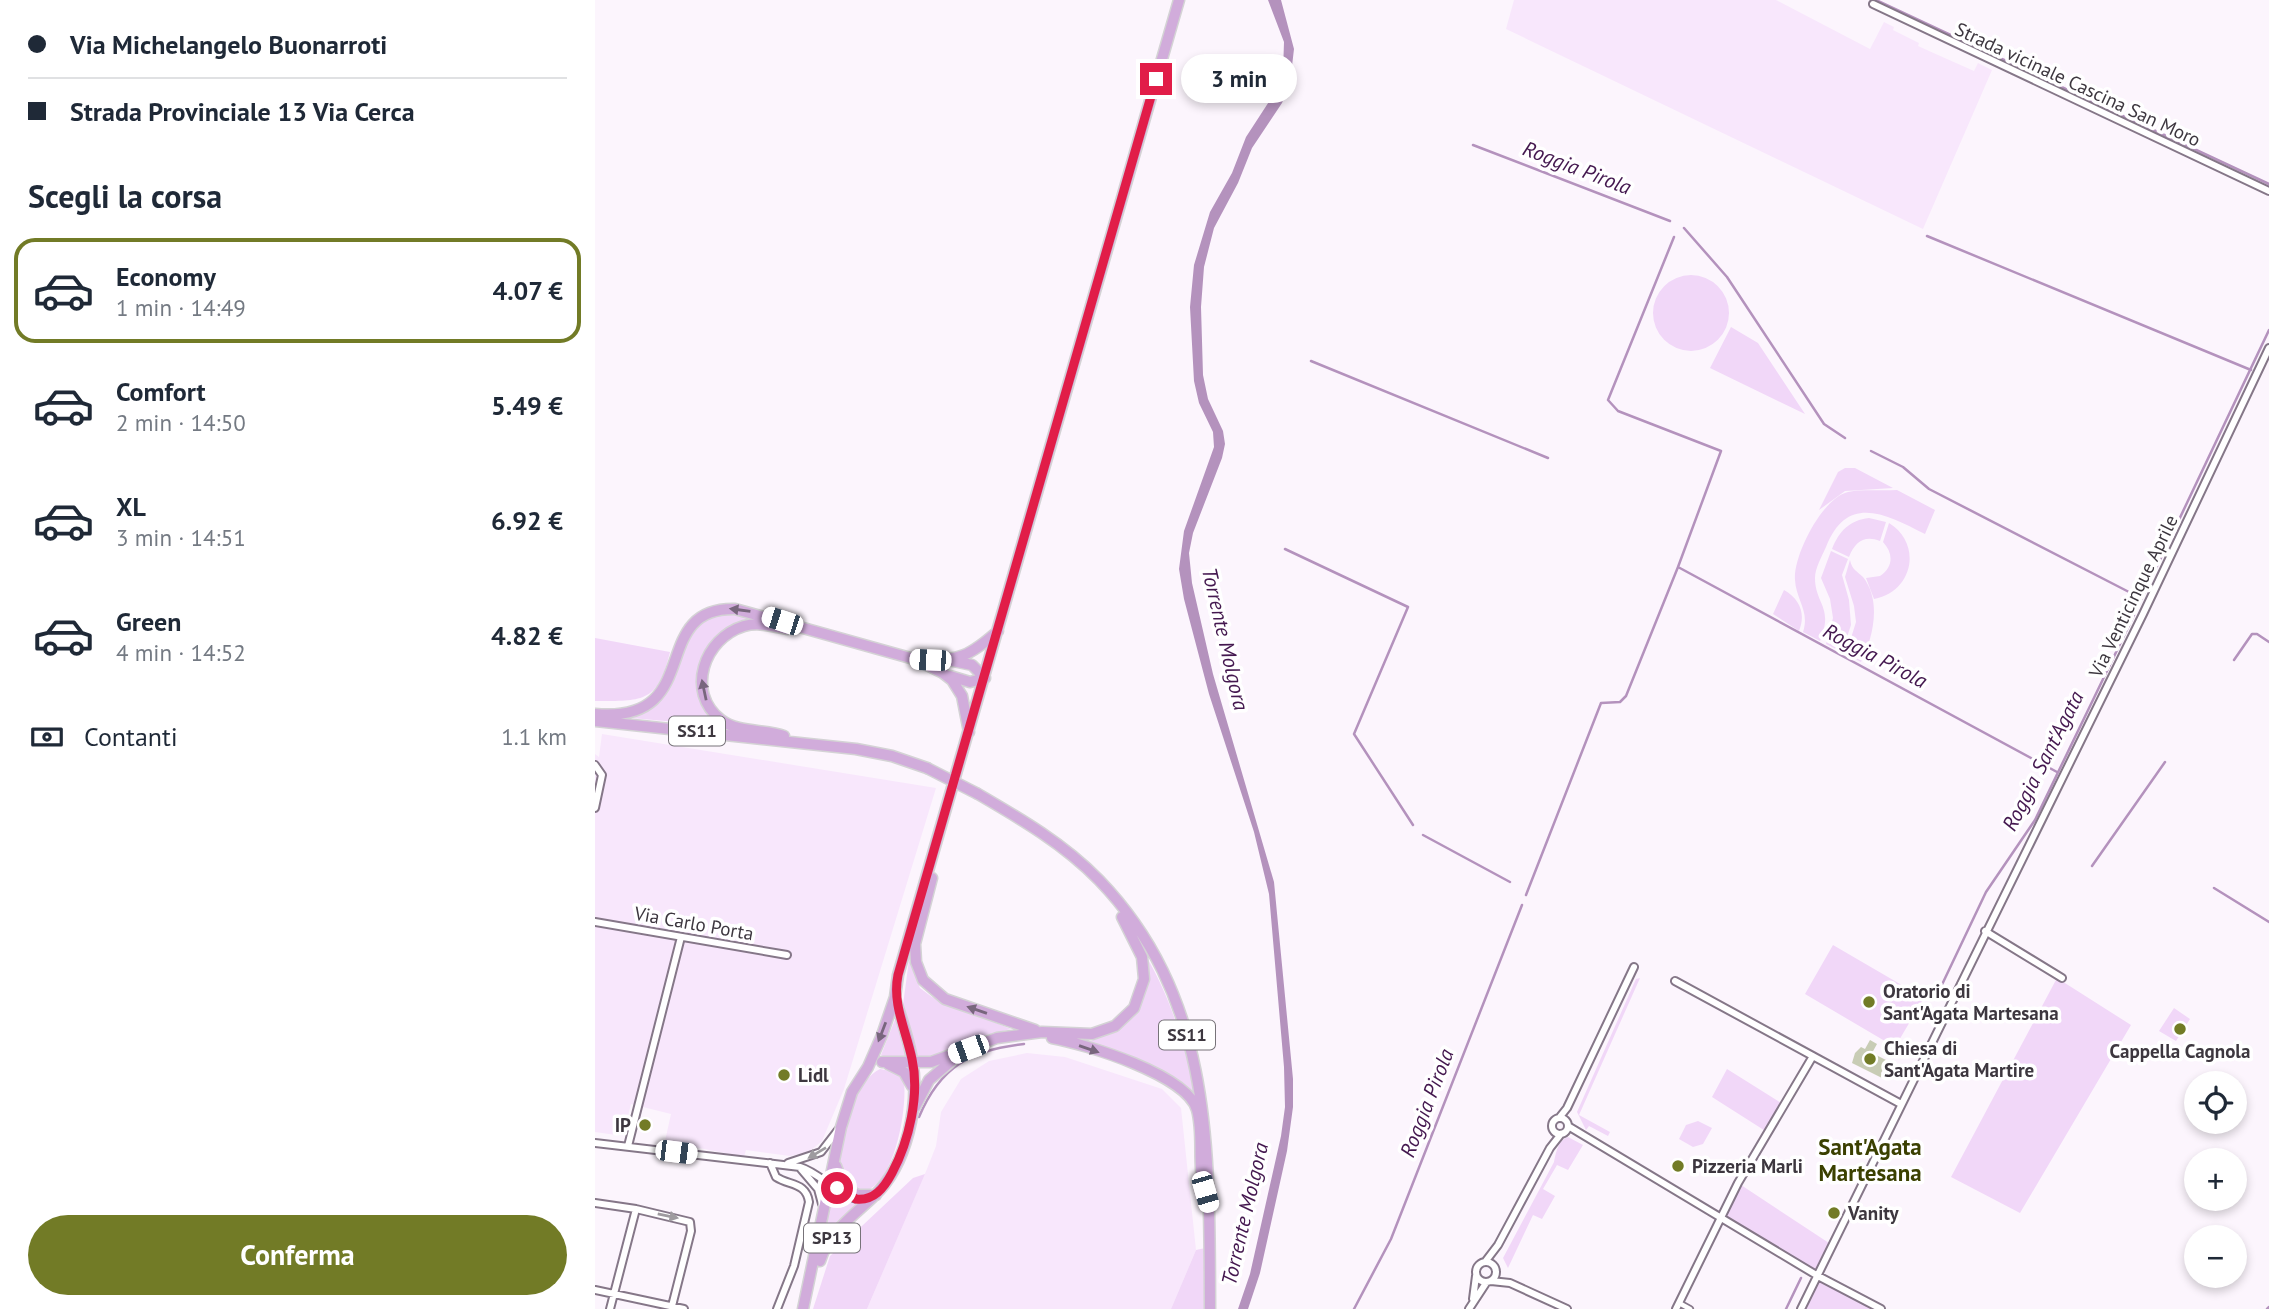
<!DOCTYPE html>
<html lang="it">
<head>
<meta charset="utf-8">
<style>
  :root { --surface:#fff; --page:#f2f2f3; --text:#1f2937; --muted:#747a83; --line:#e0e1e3; --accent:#727b26 }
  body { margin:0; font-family:"PT Sans",sans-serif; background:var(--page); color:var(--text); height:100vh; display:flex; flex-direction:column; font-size:26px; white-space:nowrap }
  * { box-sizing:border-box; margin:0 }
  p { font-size:23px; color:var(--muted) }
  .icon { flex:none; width:38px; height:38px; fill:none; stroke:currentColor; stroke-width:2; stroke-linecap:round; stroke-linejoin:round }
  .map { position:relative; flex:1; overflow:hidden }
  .sheet { display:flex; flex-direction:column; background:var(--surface); width:595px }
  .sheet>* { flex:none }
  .top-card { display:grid; align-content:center; height:154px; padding:0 28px; background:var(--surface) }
  .fabs { position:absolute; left:1589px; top:1071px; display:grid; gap:14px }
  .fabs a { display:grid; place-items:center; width:63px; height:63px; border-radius:50%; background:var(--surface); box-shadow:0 4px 10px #0003; font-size:35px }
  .end { position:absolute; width:32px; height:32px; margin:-16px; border:9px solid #e11d48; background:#fff; box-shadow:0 0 0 4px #fff }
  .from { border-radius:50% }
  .bubble { position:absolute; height:49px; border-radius:24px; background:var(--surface); box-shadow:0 4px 10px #0003; font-size:23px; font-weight:600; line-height:49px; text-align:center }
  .car { position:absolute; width:21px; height:42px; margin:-21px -10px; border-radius:9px; box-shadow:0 0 5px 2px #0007; background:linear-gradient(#fff 24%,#345 0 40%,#fff 0 76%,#345 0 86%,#fff 0) }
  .top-card b { display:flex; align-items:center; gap:24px; height:66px; font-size:26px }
  .top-card b+b { border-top:2px solid var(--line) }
  .top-card i { width:18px; height:18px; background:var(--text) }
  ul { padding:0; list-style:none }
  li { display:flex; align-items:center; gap:21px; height:105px; margin:0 14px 10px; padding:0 14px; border:4px solid transparent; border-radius:21px }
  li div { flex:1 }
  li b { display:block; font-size:26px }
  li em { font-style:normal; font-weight:600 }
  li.selected { border-color:var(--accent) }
  li>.icon { width:63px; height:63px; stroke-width:1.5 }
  h2 { padding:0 28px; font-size:32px; line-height:84px }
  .pay { display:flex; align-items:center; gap:18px; height:77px; padding:0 28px; font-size:26px }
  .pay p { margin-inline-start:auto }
  .primary-button { display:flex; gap:14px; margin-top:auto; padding:14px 28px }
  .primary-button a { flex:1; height:80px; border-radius:42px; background:var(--accent); color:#fff; font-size:28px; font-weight:600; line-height:80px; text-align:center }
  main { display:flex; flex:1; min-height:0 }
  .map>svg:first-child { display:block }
  .built { fill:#f8e7fc }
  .green { fill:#f1d7f8 }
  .water { fill:#b492bd }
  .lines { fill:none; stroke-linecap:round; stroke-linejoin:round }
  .stream { stroke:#b492bd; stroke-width:2.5 }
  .building { fill:#c8ccb5 }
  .pedestrian-casing { stroke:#857788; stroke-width:8 }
  .minor-casing { stroke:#857788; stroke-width:10 }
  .primary-casing { stroke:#d4d3d5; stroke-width:13 }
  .pedestrian { stroke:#fff; stroke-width:4.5 }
  .minor { stroke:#fff; stroke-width:6 }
  .primary { stroke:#d1acdb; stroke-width:10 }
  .primary-bridge-casing { stroke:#d4d3d5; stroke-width:13; stroke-linecap:butt }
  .primary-bridge { stroke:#d1acdb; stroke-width:10 }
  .oneway { fill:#78667d }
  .oneway2 { fill:#9e9b9f }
  .route { stroke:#e11d48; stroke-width:9 }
  .poi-dot { fill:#727b26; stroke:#fff; stroke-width:2.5 }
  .labels { text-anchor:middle; stroke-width:7; stroke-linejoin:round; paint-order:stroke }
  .shield { fill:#fff; stroke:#777379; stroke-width:2 }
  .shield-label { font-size:18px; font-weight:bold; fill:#3d373f }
  .street-label { font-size:19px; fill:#3d373f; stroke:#fff }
  .poi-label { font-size:19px; font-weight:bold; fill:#3d373f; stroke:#fff; text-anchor:start }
  .water-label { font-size:21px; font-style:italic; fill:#44184f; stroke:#fff }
  .quarter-label { font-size:23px; font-weight:bold; fill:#3b4000; stroke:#fff }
</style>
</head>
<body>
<main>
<section class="sheet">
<div class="top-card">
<b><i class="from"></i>Via Michelangelo Buonarroti</b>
<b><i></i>Strada Provinciale 13 Via Cerca</b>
</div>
<h2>Scegli la corsa</h2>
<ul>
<li class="selected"><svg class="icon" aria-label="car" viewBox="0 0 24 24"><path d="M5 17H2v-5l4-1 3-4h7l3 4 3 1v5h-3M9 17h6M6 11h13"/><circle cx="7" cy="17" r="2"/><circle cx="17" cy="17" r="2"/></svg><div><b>Economy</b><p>1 min · 14:49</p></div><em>4.07 €</em></li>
<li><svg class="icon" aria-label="car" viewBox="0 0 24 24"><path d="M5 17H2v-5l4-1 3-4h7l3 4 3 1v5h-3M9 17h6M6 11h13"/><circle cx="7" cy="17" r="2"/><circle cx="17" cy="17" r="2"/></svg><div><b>Comfort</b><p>2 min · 14:50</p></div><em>5.49 €</em></li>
<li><svg class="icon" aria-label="car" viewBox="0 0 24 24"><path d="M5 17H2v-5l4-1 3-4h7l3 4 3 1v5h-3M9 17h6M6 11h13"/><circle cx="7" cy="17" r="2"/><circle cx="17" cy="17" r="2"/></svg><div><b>XL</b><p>3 min · 14:51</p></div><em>6.92 €</em></li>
<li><svg class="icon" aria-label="car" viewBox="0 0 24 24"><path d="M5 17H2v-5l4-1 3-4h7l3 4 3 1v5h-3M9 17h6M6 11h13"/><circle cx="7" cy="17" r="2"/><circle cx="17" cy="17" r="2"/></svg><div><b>Green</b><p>4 min · 14:52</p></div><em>4.82 €</em></li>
</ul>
<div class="pay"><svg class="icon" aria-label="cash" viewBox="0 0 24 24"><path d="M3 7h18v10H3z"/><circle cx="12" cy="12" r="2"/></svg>Contanti<p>1.1 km</p></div>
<div class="primary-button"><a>Conferma</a></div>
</section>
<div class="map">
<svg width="1674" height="1309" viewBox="0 0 1674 1309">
  <rect width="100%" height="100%" fill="#fcf5fd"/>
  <path class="built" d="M919,0H1181L1275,49L1289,22L1299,27L1298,30L1324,43L1323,46L1343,55L1379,71L1383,63L1397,70L1328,229L911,29Z
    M7,734L341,788L249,1089L227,1141L214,1152L195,1156L151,1150L149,1157L70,1141L76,1114L36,1104L28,1136L0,1132V754L4,757Z
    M432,1053L470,1057L567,1089L586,1108L601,1250L576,1309H272L332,1169L341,1146L346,1112L366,1079L394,1061Z"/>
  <path class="green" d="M1058 313a38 38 0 1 1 76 0a38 38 0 1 1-76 0Z
    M1136,327L1163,343L1210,414L1115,368Z
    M1250,468H1260L1298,488L1250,491L1224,510L1243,472Z
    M1302,490L1340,510L1330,534C1291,514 1252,493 1231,547C1227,556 1220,568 1220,578C1220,604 1239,607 1225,641L1208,632C1215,611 1201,600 1200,580C1198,556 1227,498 1253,492C1268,489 1286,491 1302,490Z
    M1274,518L1291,522L1285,541C1269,535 1260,542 1254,557L1237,549C1244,531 1255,520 1274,518Z
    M1294,523C1328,544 1318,592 1279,599L1271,578L1285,576C1298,567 1299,554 1288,542Z
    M1236,551L1253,559L1247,575L1254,600L1256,625L1247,652L1231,644L1238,618L1235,599L1226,578Z
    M1255,560C1257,570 1262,571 1268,577C1287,601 1278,638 1266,662L1251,654L1261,622L1259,606L1250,577Z
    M1189,590C1205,599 1211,614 1204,631L1178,614Z
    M133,612L166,619L139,625L126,632L106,657L103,686L127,726L36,718C47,710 61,706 71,693C98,654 72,628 133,612Z
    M0,638L75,652C63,703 48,701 0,701Z
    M1238,945L1329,998L1300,1047L1210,994Z
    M551,956C579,1004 592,1053 603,1107L597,1095L490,1045C499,1038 510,1037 519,1031C547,1012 545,986 551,956Z
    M314,960L325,988L337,997L416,1029L387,1036L345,1056L322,1059L319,1056L308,1005Z
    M1045,978L984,1115L1015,1132L1013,1136L994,1126L991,1130L982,1112L1041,979Z
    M1462,978L1536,1025L1425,1213L1356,1177Z
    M1579,1008L1595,1019L1581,1041L1564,1031Z
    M301,1017L311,1056H288L286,1055Z
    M285,1069L300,1072L309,1082C312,1108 301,1175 275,1189C268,1193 262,1190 254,1188C252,1184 247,1178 246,1174C237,1148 260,1080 285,1069Z
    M1132,1069L1188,1104L1172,1132L1117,1097Z
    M1103,1121L1117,1128L1108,1144L1098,1147L1084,1139L1091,1125Z
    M973,1137L988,1145L973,1170L962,1165L948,1189L960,1196L947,1219L938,1215L913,1268L908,1258L959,1162C961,1153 963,1140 973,1137Z
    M330,1174L272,1309H218L235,1256L318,1178Z
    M1143,1183L1237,1245L1222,1276L1127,1218Z
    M237,1192L244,1198L262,1204L230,1237Z
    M615,1247V1309H576L601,1250Z
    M1223,1279L1280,1309H1208Z"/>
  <path class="water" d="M673,0H686L699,49L695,83L687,103L657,148L643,183L619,228L609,267L606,307L608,375L613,399L628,431L630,444L627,458L598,533L594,553L597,583L618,674L679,882L698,1079V1107L692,1151L665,1273L653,1309H643L655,1274L686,1136L690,1107L689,1067L674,894L659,832L614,694L589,599L584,569L589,531L619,447L618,432L604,403L599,381L595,307L599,265L615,212L637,173L651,137L679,94L688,72L689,42Z"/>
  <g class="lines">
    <path class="stream" d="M1281,0L1674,184
      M878,145L1075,221
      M1089,228L1132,277L1229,424L1250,438
      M1332,236L1656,370
      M1079,237L1013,400L1023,411L1126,451L1083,567
      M716,361L953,458
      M1276,451L1308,467L1334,489L1534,592L1545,602
      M690,549L813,607L759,734L818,825
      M1544,604L1674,330
      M1639,660L1657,634H1662L1674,642
      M828,835L915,882
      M1497,866L1570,762
      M1619,888L1674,922
      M931,895L1006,703L1025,702L1031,696L1083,567L1462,772
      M1343,993L1391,892L1440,820L1539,615
      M324,1117C345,1067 375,1050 429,1044
      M759,1309L796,1239L927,905
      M1191,1309L1206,1278
      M1672,1309L1674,1307"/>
  </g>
  <path class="building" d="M1275,1040L1282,1044L1277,1053L1293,1061L1286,1073L1287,1078L1257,1063L1260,1053L1266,1047L1270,1049Z"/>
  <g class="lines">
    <g class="pedestrian-casing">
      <path id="pedestrian" d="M1084,1303L1095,1309"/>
    </g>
    <g class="minor-casing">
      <path id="minor" d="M1278,4L1674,191
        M0,765L7,775L0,808
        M0,922L192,955
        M1390,931L1467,978
        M1080,981L1306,1104
        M957 1126a8 8 0 1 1 16 0a8 8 0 1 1-16 0Z
        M964,1118L972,1108L1039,967
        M973,1126L1223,1276L1286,1309
        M0,1143L205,1167C229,1174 249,1205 274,1198
        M33,1146L86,937
        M175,1163L181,1177C195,1186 211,1182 214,1202L199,1266L182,1309
        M193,1163L226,1152L243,1130
        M206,1169L223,1189L227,1204
        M0,1203L41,1209L95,1222L96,1231L77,1306
        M881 1272a10 10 0 1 1 20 0a10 10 0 1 1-20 0Z
        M890,1262L903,1245L955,1148L966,1134
        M896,1281L915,1283L972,1309
        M0,1290L89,1309
        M878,1299L881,1276
        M15,1309L41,1209
        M874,1309L891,1283
        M1081,1309L1143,1183L1218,1056
        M1206,1309L1548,614L1674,348"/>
    </g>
    <g class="primary-casing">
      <path id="primary" d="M326,660C364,661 375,656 403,631
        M358,661L377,665L390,678
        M355,676L375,682L390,678
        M0,714C112,724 51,607 140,609L319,659L348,673L357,680L367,696L374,732
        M0,721L261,749L297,756L332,768
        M189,736C170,729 143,733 126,720C90,692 109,638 149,626C163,622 178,626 192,629
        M383,794C426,819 469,844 504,880C620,1000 614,1155 615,1309
        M337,878L320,944L321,962L328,980L350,999L440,1030
        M457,1038C490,1044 593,1075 602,1110C609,1135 602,1164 609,1190
        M287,1062H336L402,1038L447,1032L497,1034L520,1026L539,1008L549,979L547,957L527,917
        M293,1064L309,1072L317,1086
        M320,1107L334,1080L360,1058
        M241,1166L250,1189L263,1195H281
        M225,1261C234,1232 258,1216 279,1196C312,1165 325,1104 317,1060C314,1039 306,1018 300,998
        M208,1309L246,1127L257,1092L273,1067L287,1035L300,997L303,975L584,0"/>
    </g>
    <use href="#pedestrian" class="pedestrian"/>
    <use href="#minor" class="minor"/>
    <use href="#primary" class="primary"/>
    <g class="primary-bridge-casing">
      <path id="primary-bridge" d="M332,768L383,794"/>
    </g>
    <use href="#primary-bridge" class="primary-bridge"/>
  </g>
  <defs><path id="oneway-solid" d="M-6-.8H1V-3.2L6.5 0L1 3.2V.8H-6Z" transform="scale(1.75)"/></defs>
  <g class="oneway">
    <use href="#oneway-solid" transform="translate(145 610) rotate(-172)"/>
    <use href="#oneway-solid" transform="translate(109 690) rotate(-102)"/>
    <use href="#oneway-solid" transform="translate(382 1010) rotate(-161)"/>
    <use href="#oneway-solid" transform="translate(287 1032) rotate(111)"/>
    <use href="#oneway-solid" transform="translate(494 1049) rotate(19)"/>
  </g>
  <g class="oneway2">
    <use href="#oneway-solid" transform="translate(222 1153) rotate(149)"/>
    <use href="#oneway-solid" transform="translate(73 1216) rotate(12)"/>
  </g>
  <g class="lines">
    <path class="route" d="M242,1188L261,1199C279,1201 289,1188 297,1173C314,1141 325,1095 317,1059C311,1030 297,1004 303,975L561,79"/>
  </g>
  <g class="poi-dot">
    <circle cx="1274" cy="1002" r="7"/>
    <circle cx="1585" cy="1029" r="7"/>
    <circle cx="1275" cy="1059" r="7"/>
    <circle cx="189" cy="1075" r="7"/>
    <circle cx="50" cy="1125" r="7"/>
    <circle cx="1083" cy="1166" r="7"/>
    <circle cx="1239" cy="1213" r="7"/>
  </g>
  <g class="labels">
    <g class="shield">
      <rect x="74" y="716.5" width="56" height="29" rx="5"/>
      <rect x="564" y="1020.5" width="56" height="29" rx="5"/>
      <rect x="209" y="1223.5" width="56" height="29" rx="5"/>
    </g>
    <g class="shield-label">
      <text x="102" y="737">SS11</text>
      <text x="592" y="1041">SS11</text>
      <text x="237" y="1244">SP13</text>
    </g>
    <g class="street-label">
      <text transform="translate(1483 84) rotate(25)" y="7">Strada vicinale Cascina San Moro</text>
      <text transform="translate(1538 596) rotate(-64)" y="7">Via Venticinque Aprile</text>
      <text transform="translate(99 923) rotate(10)" y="7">Via Carlo Porta</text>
    </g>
    <g class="poi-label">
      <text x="1288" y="998">Oratorio di<tspan x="1288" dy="22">Sant'Agata Martesana</tspan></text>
      <text x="1289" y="1055">Chiesa di<tspan x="1289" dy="22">Sant'Agata Martire</tspan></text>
      <text x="1585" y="1058" text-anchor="middle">Cappella Cagnola</text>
      <text x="203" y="1082">Lidl</text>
      <text x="36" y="1132" text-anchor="end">IP</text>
      <text x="1097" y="1173">Pizzeria Marli</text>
      <text x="1253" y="1220">Vanity</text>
    </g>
    <g class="water-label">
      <text transform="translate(982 168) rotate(21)" y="7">Roggia Pirola</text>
      <text transform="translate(630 639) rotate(77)" y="7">Torrente Molgora</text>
      <text transform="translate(1280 656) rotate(28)" y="7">Roggia Pirola</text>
      <text transform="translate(1448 761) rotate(-63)" y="7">Roggia Sant'Agata</text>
      <text transform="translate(832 1103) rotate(-69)" y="7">Roggia Pirola</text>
      <text transform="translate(650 1214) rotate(-77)" y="7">Torrente Molgora</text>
    </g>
    <g class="quarter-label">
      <text x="1275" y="1155">Sant'Agata<tspan x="1275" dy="26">Martesana</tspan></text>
    </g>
  </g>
</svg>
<div class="fabs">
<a><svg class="icon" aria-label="locate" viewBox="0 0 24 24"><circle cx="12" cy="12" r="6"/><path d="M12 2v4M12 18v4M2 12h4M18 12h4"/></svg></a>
<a>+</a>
<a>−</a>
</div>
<i class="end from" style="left:242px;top:1188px"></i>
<i class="end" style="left:561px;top:79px"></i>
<div class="bubble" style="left:586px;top:54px;width:116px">3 min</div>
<i class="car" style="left:187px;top:621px;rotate:288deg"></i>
<i class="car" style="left:335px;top:660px;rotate:272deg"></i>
<i class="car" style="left:373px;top:1049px;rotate:250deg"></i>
<i class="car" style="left:81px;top:1152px;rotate:97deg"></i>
<i class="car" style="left:610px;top:1192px;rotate:164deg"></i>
</div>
</main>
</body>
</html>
